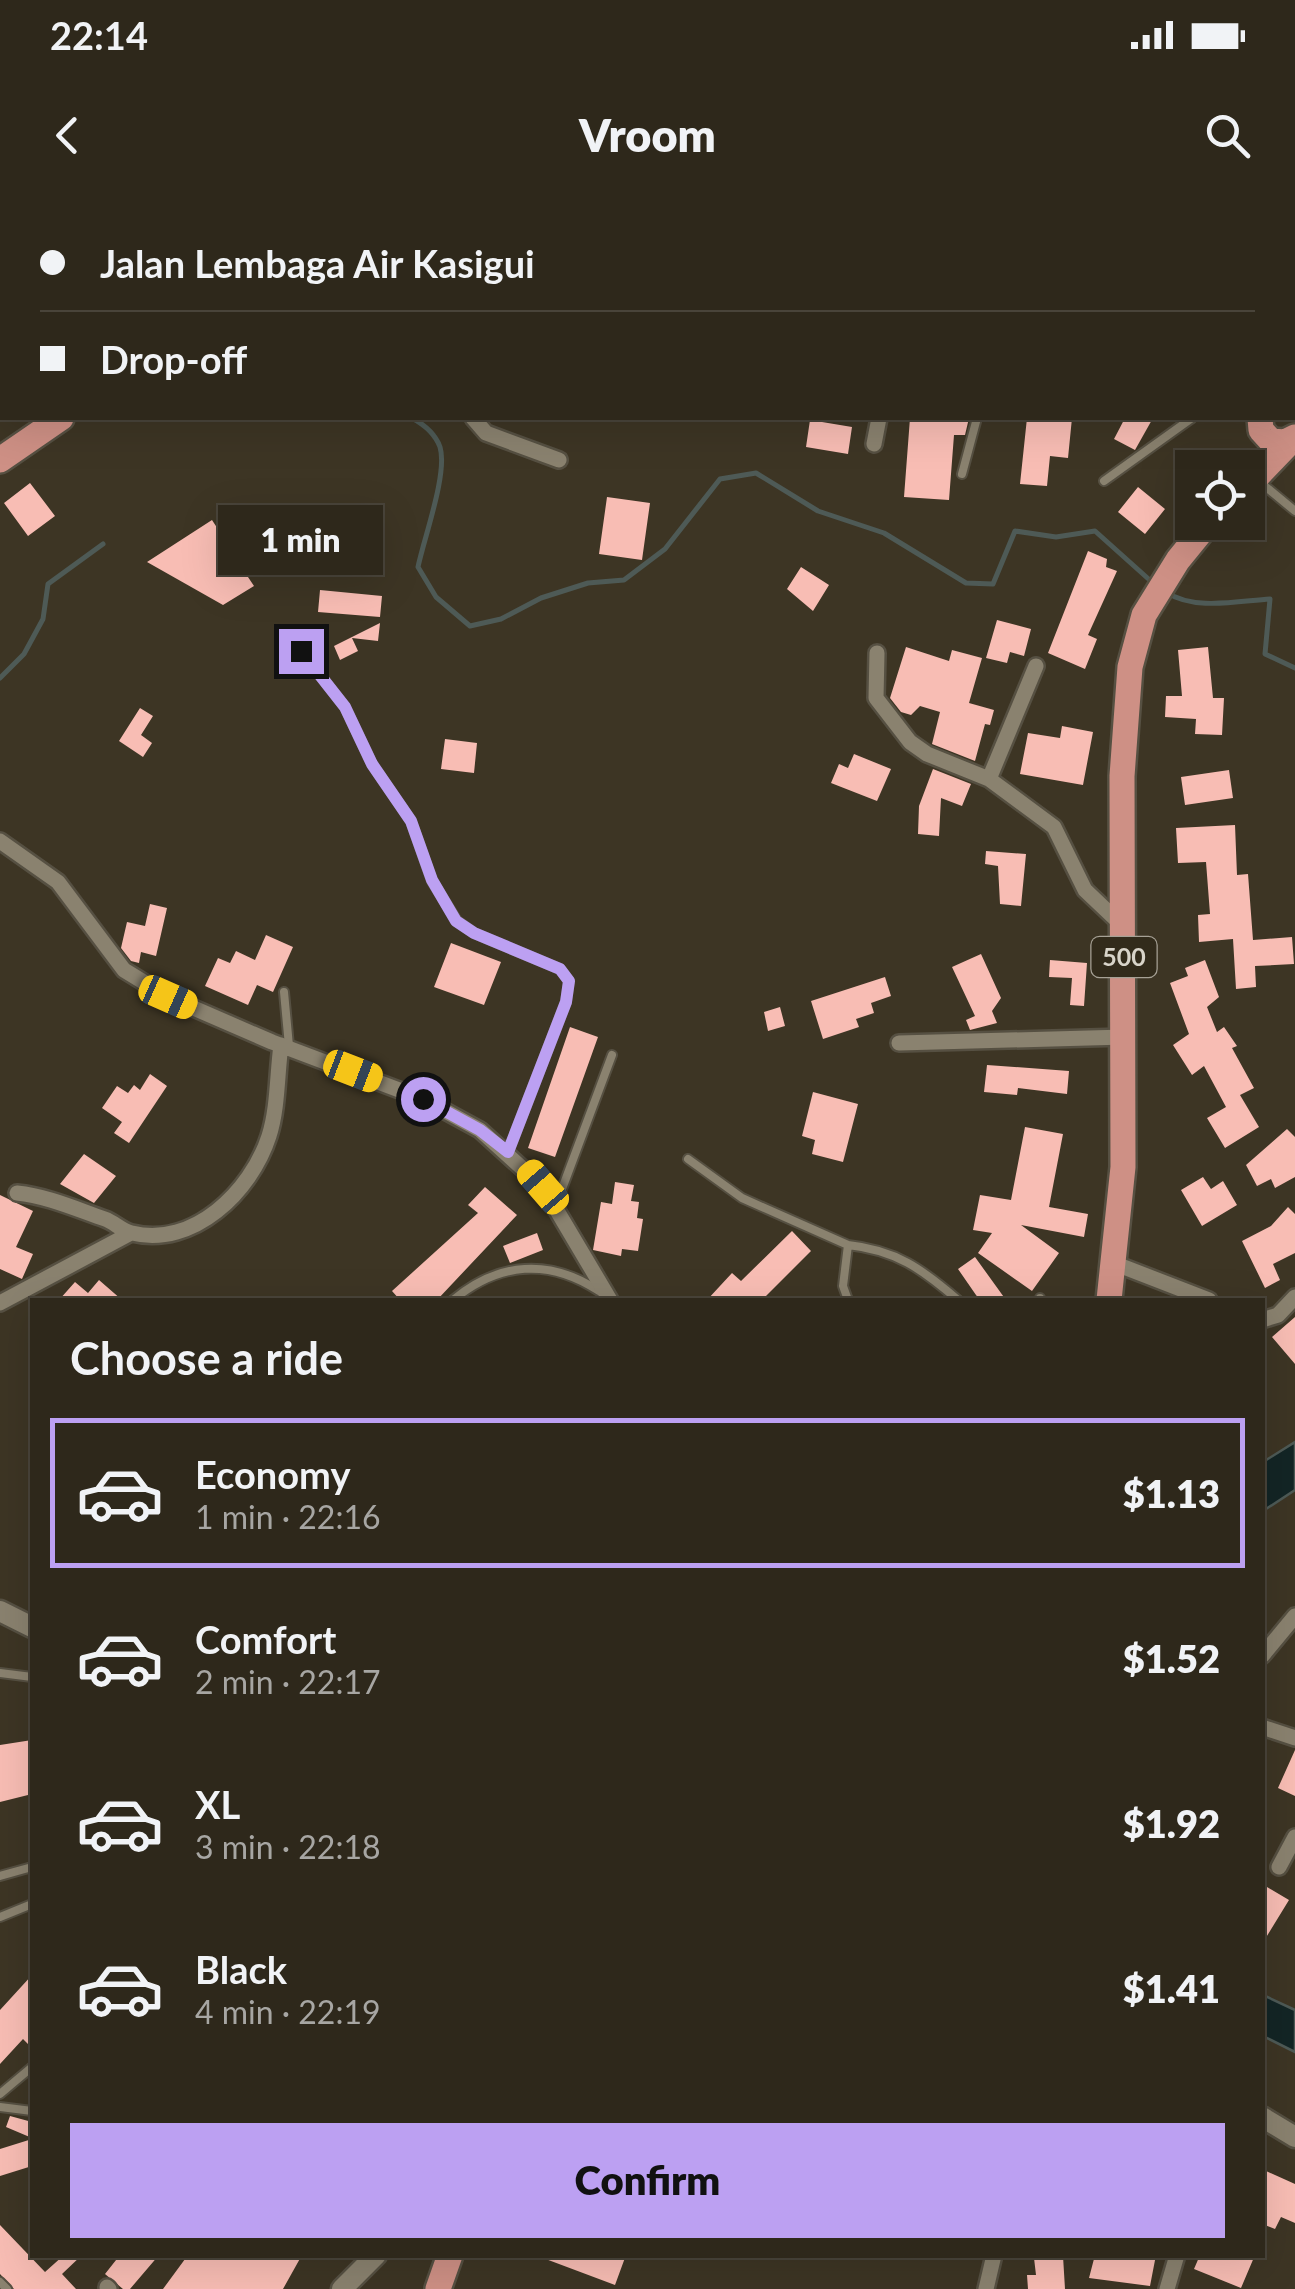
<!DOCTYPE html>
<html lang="en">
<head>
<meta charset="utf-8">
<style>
  :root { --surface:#2e281b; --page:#3a3428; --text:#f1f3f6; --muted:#a7a6a3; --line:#49443a; --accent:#bca0f2 }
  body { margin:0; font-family:Lato,sans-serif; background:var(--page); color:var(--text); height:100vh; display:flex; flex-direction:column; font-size:38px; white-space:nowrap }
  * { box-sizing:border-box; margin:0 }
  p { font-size:32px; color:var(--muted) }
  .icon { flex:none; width:55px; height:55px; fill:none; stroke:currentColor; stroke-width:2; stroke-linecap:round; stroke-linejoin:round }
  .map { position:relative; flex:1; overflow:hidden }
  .details { position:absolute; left:30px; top:1098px; width:1235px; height:960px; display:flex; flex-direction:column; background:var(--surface); border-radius:0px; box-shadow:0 10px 40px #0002,0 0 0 2px var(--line) }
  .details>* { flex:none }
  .guide { position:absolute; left:0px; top:0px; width:1295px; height:220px; box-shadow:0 10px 40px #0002,0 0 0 2px var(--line); display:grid; align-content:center; height:220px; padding:0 40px; background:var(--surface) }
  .buttons { position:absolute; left:1175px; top:250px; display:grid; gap:20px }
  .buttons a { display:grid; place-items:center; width:90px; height:90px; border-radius:0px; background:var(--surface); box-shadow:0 10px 40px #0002,0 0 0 2px var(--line); font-size:50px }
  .end { position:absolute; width:45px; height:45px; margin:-22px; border:12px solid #bca0f2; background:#111; box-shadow:0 0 0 5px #111 }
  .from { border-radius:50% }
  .bubble { position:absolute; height:70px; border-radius:0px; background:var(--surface); box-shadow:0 10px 40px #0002,0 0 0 2px var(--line); font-size:32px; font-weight:800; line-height:70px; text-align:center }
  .car { position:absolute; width:30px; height:60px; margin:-30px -15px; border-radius:12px; box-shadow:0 0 8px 2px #0007; background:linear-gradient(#f5c518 24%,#345 0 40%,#f5c518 0 76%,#345 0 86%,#f5c518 0) }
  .guide b { display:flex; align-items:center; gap:35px; height:95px; font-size:38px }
  .guide b+b { border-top:2px solid var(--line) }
  .guide i { width:25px; height:25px; background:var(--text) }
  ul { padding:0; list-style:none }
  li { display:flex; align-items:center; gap:30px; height:150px; margin:0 20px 15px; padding:0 20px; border:5px solid transparent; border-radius:0px }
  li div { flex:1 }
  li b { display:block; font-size:38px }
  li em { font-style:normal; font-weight:800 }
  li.active { border-color:var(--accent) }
  li>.icon { width:90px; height:90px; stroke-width:1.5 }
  h2 { padding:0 40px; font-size:45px; line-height:120px }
  .button { display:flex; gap:20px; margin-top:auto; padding:20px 40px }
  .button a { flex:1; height:115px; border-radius:0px; background:var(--accent); color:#111; font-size:40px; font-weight:800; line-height:115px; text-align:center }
  .status { display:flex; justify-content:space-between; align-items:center; height:70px; padding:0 50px; background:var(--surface); direction:ltr }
  .status svg { height:28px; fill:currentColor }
  header { display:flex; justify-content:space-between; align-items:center; height:130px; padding:0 40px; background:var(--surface); font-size:45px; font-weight:800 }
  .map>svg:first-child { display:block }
  .water { fill:#132525; stroke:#4e5a56; stroke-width:2.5 }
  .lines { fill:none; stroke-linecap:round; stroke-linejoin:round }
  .stream { stroke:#4e5a56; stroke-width:5 }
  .building { fill:#f8bdb4 }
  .service-casing { stroke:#565042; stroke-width:12 }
  .minor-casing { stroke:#565042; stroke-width:20 }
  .tertiary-casing { stroke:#565042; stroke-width:25 }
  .primary-casing { stroke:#565042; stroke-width:30 }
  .service { stroke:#8a826f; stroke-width:8 }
  .minor { stroke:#8a826f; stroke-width:15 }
  .tertiary { stroke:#8a826f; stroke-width:20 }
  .primary { stroke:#ce9085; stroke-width:25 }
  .route { stroke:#bca0f2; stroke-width:12 }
  .labels { text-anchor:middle; stroke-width:10; stroke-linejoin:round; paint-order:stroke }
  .shield { fill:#322b1b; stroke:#a6a195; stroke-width:2.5 }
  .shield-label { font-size:25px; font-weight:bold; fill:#d8d4c9 }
</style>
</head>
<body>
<div class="status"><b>22:14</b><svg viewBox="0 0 49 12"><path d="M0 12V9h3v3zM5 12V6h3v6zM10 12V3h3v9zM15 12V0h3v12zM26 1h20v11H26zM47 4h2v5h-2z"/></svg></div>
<header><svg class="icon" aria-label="back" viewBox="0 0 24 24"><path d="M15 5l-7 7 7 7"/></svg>Vroom<svg class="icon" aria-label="search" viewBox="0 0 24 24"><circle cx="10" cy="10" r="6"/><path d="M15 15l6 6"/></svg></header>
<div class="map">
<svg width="1295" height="2089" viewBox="0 0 1295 2089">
  <rect width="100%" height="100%" fill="#3d3524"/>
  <path class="water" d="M1295,1242V1290L1263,1311V1262Z
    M1263,1795L1295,1810V1852L1263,1836Z"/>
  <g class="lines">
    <path class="stream" d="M412,218C423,224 435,233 440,247C448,273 424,338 418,367L436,397L470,426L501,419L541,398L588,383L624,380L665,349L720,279L756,273L818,311L884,333L966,383L993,384L1015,331L1056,337L1095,331L1153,383
      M1166,392C1194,411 1238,401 1270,399L1265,454L1295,468
      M0,478L24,454L43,419L48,384L103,344"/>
  </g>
  <path class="building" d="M910,218H969L965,235H954L949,300L904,297Z
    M1027,218H1072L1068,258L1050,256L1047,286L1020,284Z
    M1125,218H1153L1135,250L1114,239Z
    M810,220L852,227L848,254L806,247Z
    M30,283L55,316L28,336L4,303Z
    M1138,287L1165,309L1145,334L1118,312Z
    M607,297L650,303L642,360L599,354Z
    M212,320L227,343L252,328L264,348L254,355L258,362L244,371L254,386L223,405L147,362Z
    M1088,351L1107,359L1106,367L1117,371L1088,435L1097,439L1085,469L1048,453Z
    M801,367L829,385L813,411L787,389Z
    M320,390L382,396L380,417L318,412Z
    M997,420L1031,429L1024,456L1010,452L1007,463L986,458Z
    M380,423L378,441L352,438L358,451L340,460L334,446Z
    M906,447L949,461L952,450L982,458L969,503L994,510L990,525L985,524L975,561L932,544L940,512L920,506L911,515L901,512L890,498Z
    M1208,447L1213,498H1224L1222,535L1195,534L1196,519L1165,517L1166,496H1182L1178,450Z
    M140,508L153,516L141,535L152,543L143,557L119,541Z
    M1062,526L1093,532L1083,585L1020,574L1028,533L1060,538Z
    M445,539L477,543L474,573L441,569Z
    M854,554L891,569L877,601L831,583L839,564L848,568Z
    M933,569L971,584L962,606L941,598L939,636L918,634L919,606Z
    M1229,570L1233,598L1185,605L1181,577Z
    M1235,625L1237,675L1248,674L1253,740L1292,737L1294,764L1255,766L1256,787L1236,789L1233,739L1199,742L1198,715L1210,714L1206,662L1178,663L1176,628Z
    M986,651L1026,654L1021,706L1000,704L998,666L985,664Z
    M150,704L167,708L156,756L141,752L139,763L131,761L121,748L127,722L145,726Z
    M266,735L293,747L273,792L257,785L248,805L205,786L218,758L230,763L236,751L255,760Z
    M451,743L501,762L484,805L434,787Z
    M981,754L1001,798L992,811L997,823L970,830L966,820L975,816L952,767Z
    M1050,760L1087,763L1084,806L1070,805L1072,778L1049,777Z
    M1205,760L1219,797L1207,807L1217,832L1224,827L1237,846L1232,848L1254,888L1240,895L1259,927L1225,948L1207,918L1226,907L1204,866L1192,875L1173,845L1189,834L1170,783L1188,776L1185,768Z
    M885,777L891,796L871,803L874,813L856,819L859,827L823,839L811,801Z
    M780,807L785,826L768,831L764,812Z
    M570,827L598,837L555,957L528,948Z
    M987,865L1069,871L1067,894L1018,888L1017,895L984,892Z
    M150,874L167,886L129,943L114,933L122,922L102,908L117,886L128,893L134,885L140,890Z
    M813,892L858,904L843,962L812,954L815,940L802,936Z
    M1025,927L1063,934L1049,1007L1088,1014L1084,1037L1021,1025L1059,1053L1032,1091L978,1053L992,1033L973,1030L980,995L1011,1000Z
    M1287,929L1295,937V977L1275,988L1271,979L1257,986L1246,965Z
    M84,954L116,976L94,1003L60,984Z
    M1203,977L1211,989L1223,981L1237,1005L1202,1026L1181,990Z
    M615,982L634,985L631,1001L639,1002L637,1018L643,1019L638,1051L622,1049L621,1056L593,1050L601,1002L612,1004Z
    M485,987L517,1015L437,1100H400L392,1091L478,1013L468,1005Z
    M0,995L33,1011L16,1047L33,1054L22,1079L0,1069Z
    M1288,1007L1295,1014V1053L1273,1064L1280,1080L1265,1088L1242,1041L1271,1026Z
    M792,1031L811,1051L762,1100H707L732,1073L741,1081Z
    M537,1033L543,1050L510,1063L503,1046Z
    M975,1057L1006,1100H980L976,1095L958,1069Z
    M99,1080L122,1100H59L75,1082L88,1093Z
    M1295,1117V1164L1272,1137Z
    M32,1540V1594L0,1602V1545Z
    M1295,1550V1596L1278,1588Z
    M1262,1684L1289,1700L1262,1744Z
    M32,1775V1848L23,1839L0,1864V1810Z
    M10,1916L32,1922V1938L6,1927Z
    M32,1939V1966L0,1976V1949Z
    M1266,1971L1295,1984V2023L1281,2017L1275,2029L1262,2024Z
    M0,2025L45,2072L64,2055H82L62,2074L76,2089H14L0,2074Z
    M120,2055H159L130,2089H123L105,2074Z
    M188,2055H302L283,2089H163Z
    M535,2055H626L615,2085Z
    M1095,2055H1156L1150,2086L1089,2078Z
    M1200,2055H1255L1241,2088L1194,2069Z
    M1063,2056L1065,2089H1028L1027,2075H1036L1034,2058Z"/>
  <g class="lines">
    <g class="service-casing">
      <path id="service" d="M943,2V0
        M962,274L977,218
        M1104,281L1192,218
        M1260,282L1295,311
        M301,451L345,507L372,564L411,621L432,681L457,721L474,733L560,769L569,781L566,802L508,952
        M284,792L289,846
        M688,959L742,998L848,1045L843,1086L848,1100
        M556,1005L612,855
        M848,1045C896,1050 922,1069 958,1100
        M453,1100C499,1062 549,1058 599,1091
        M1040,1100V1098
        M0,1473L32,1477
        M0,1676L32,1667
        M0,1717L32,1704
        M0,1894L32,1867
        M0,1907L32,1911
        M0,2082L7,2089"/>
    </g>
    <g class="minor-casing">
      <path id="minor" d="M56,0L57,2
        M190,0L191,2
        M416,0L417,2
        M534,2V0
        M708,2L709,0
        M0,97L2,95
        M473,218L486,233L559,260
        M874,244L879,218
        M877,453L876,498L910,542L927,554L989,579L1054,627L1085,690L1124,727
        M989,579L1036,466
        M0,641L58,682L124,770L168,797L272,842L423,899L480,930L543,987L610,1100
        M899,843L1125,837
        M17,993C47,996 76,1009 105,1019C114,1022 122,1031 132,1033C193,1048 251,992 269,936C278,908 277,874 281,845
        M1116,1064L1209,1100
        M0,1103L131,1033
        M1262,1120L1278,1115L1295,1097
        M1262,1456L1295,1416
        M1262,1527L1295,1538
        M1279,1667L1295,1637
        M107,2087L109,2089
        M986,2089L994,2055
        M1167,2089L1177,2055"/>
    </g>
    <g class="tertiary-casing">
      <path id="tertiary" d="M0,1411L32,1427
        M1262,1917L1295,1937
        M342,2089L376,2055"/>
    </g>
    <g class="primary-casing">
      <path id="primary" d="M669,0L676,2
        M365,2L369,0
        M1292,204L1295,206
        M1260,218L1261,230L1271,241L1285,242L1295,237
        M0,260L61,218
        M1248,286L1292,240
        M1109,1100L1123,967L1122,576L1130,467L1144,415L1178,360L1209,322
        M438,2089L450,2055"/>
    </g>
    <use href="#service" class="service"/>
    <use href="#minor" class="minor"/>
    <use href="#tertiary" class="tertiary"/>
    <use href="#primary" class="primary"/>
  </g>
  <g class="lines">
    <path class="route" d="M301,451L345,507L372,564L411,621L432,680L456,721L474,733L560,769L569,781L566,802L508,952L480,930L423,899"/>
  </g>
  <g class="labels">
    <rect class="shield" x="1091.5" y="737" width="65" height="40" rx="8"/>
    <g class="shield-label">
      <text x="1124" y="766">500</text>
    </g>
  </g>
</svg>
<div class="buttons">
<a><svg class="icon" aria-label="locate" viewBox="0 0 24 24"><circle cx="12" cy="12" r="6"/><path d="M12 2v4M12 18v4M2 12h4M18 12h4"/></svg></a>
</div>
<i class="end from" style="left:423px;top:899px"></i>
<i class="end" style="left:301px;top:451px"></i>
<div class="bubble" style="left:218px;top:305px;width:165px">1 min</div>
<i class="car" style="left:168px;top:797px;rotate:114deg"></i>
<i class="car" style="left:353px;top:871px;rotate:111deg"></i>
<i class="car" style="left:543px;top:987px;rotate:319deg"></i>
<div class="guide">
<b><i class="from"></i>Jalan Lembaga Air Kasigui</b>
<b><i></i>Drop-off</b>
</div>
<section class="details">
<h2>Choose a ride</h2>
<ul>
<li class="active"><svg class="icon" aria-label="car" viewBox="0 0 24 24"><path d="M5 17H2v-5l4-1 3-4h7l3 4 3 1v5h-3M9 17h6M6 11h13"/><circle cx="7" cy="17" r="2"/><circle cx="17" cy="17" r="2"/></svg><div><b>Economy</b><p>1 min · 22:16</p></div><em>$1.13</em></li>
<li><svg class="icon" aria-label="car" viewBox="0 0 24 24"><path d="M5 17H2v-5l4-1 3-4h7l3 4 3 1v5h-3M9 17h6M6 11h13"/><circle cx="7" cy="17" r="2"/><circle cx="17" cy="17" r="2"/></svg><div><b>Comfort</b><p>2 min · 22:17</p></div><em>$1.52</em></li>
<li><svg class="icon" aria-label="car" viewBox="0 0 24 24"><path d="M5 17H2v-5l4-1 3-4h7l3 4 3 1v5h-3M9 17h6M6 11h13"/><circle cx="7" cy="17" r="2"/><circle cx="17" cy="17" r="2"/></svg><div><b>XL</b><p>3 min · 22:18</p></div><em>$1.92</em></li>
<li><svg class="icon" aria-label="car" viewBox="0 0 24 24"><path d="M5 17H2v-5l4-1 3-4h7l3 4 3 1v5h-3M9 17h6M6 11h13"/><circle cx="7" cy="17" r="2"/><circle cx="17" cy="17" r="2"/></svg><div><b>Black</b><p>4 min · 22:19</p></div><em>$1.41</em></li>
</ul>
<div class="button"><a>Confirm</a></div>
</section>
</div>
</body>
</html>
